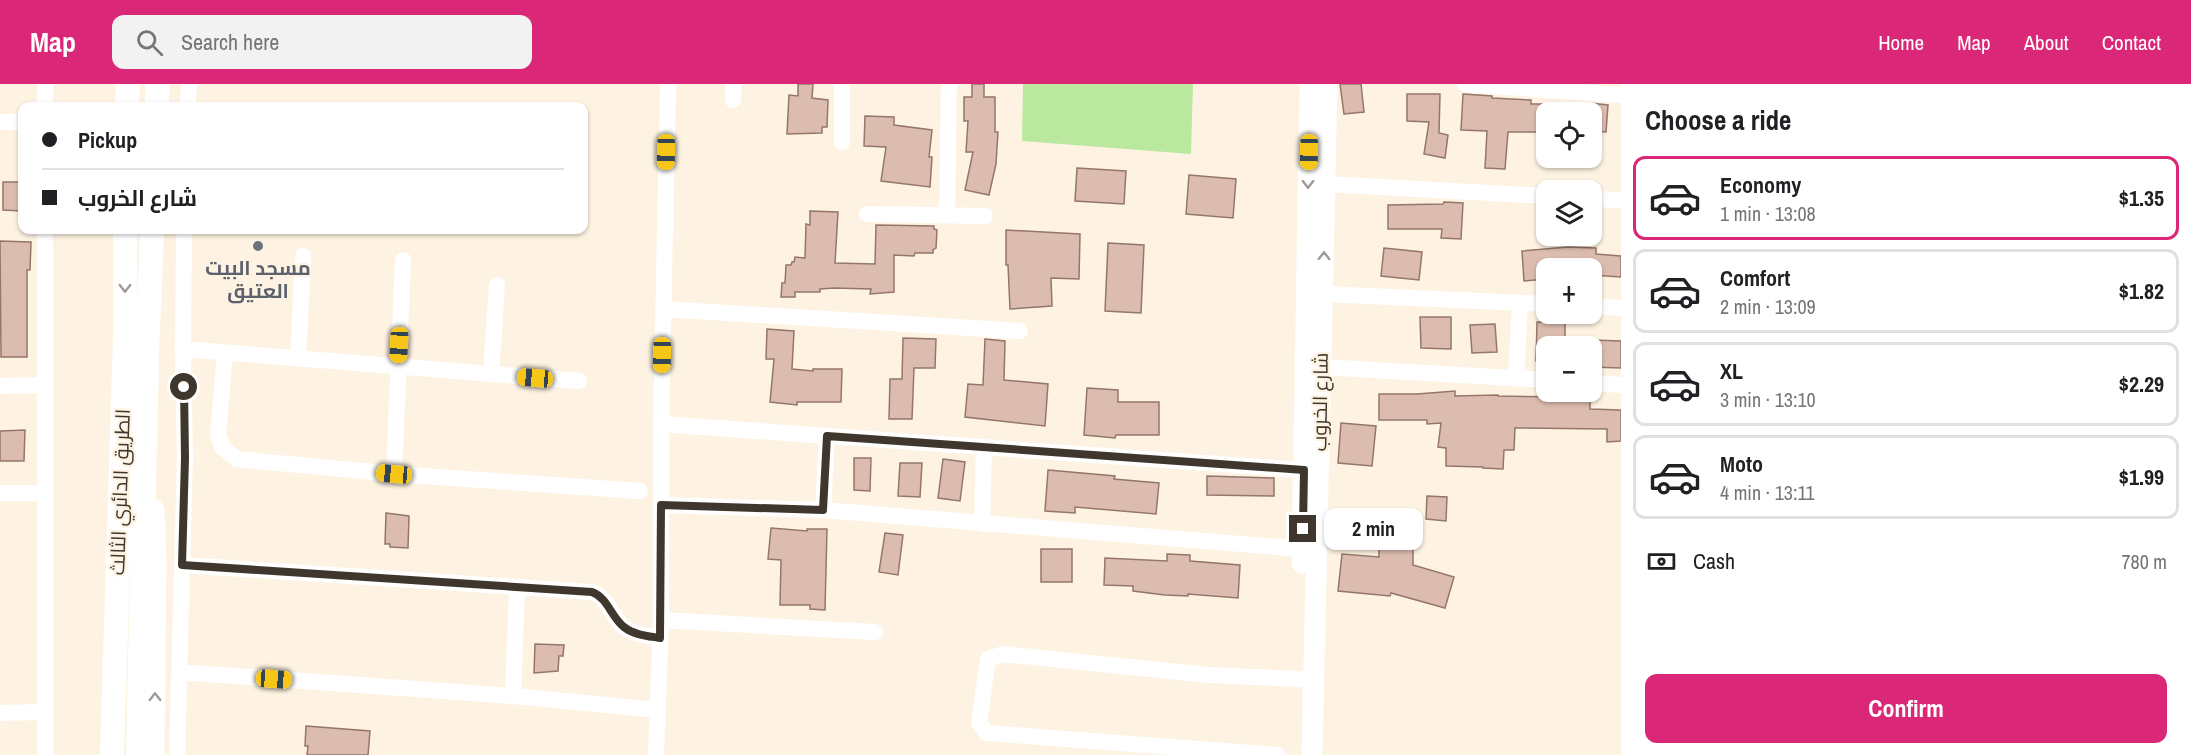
<!DOCTYPE html>
<html lang="en">
<head>
<meta charset="utf-8">
<style>
  :root { --surface:#fff; --page:#f2f2f2; --text:#202124; --muted:#757577; --line:#e0e0e0; --accent:#db2777 }
  body { margin:0; font-family:"Archivo Narrow",Cairo,sans-serif; background:var(--page); color:var(--text); height:100vh; display:flex; flex-direction:column; font-size:22px; white-space:nowrap }
  * { box-sizing:border-box; margin:0 }
  p { font-size:20px; color:var(--muted) }
  .icon { flex:none; width:33px; height:33px; fill:none; stroke:currentColor; stroke-width:2; stroke-linecap:round; stroke-linejoin:round }
  .map { position:relative; flex:1; overflow:hidden }
  .panel { display:flex; flex-direction:column; background:var(--surface); width:570px }
  .panel>* { flex:none }
  .hud { position:absolute; left:18px; top:18px; width:570px; height:132px; border-radius:12px; box-shadow:0 2px 4px #0004; display:grid; align-content:center; height:132px; padding:0 24px; background:var(--surface) }
  .tools { position:absolute; left:1536px; top:18px; display:grid; gap:12px }
  .tools a { display:grid; place-items:center; width:66px; height:66px; border-radius:12px; background:var(--surface); box-shadow:0 2px 4px #0004; font-size:30px }
  .end { position:absolute; width:27px; height:27px; margin:-14px; border:8px solid #3f372d; background:#fff; box-shadow:0 0 0 3px #fff }
  .from { border-radius:50% }
  .bubble { position:absolute; height:42px; border-radius:12px; background:var(--surface); box-shadow:0 2px 4px #0004; font-size:20px; font-weight:700; line-height:42px; text-align:center }
  .car { position:absolute; width:18px; height:36px; margin:-18px -9px; border-radius:8px; box-shadow:0 0 4px 2px #0007; background:linear-gradient(#f5c518 24%,#345 0 40%,#f5c518 0 76%,#345 0 86%,#f5c518 0) }
  .hud b { display:flex; align-items:center; gap:21px; height:57px; font-size:22px }
  .hud b+b { border-top:2px solid var(--line) }
  .hud i { width:15px; height:15px; background:var(--text) }
  ul { padding:0; list-style:none }
  li { display:flex; align-items:center; gap:18px; height:84px; margin:0 12px 9px; padding:0 12px; border:3px solid var(--line); border-radius:12px }
  li div { flex:1 }
  li b { display:block; font-size:22px }
  li em { font-style:normal; font-weight:700 }
  li.on { border-color:var(--accent) }
  li>.icon { width:54px; height:54px; stroke-width:1.5 }
  h2 { padding:0 24px; font-size:27px; line-height:72px }
  .pay { display:flex; align-items:center; gap:15px; height:66px; padding:0 24px; font-size:22px }
  .pay p { margin-inline-start:auto }
  .action { display:flex; gap:12px; margin-top:auto; padding:12px 24px }
  .action a { flex:1; height:69px; border-radius:12px; background:var(--accent); color:#fff; font-size:24px; font-weight:700; line-height:69px; text-align:center }
  header { display:flex; align-items:center; gap:36px; box-sizing:border-box; height:84px; padding:0 30px; background:var(--accent); color:#fff }
  header strong { font-size:28px }
  nav { display:flex; gap:33px; margin-inline-start:auto; font-size:21px }
  .search { width:420px; height:54px; background:var(--page); display:flex; align-items:center; gap:15px; box-sizing:border-box; padding:0 21px; border-radius:12px; color:var(--muted); font-size:22px }
  main { display:flex; flex:1; min-height:0 }
  .map>svg:first-child { display:block }
  .green { fill:#bbe89f }
  .building { fill:#ddbcb0; stroke:#94766b; stroke-width:1.5 }
  .lines { fill:none; stroke-linecap:round; stroke-linejoin:round }
  .minor { stroke:#fff; stroke-width:16 }
  .major { stroke:#fff; stroke-width:21 }
  .highway { stroke:#fff; stroke-width:24 }
  .oneway { stroke:#9f9b96 }
  .route { stroke:#3f372d; stroke-width:8 }
  .worship-dot { fill:#6b7280; stroke:#fef3e2; stroke-width:2 }
  .labels { text-anchor:middle; stroke-width:4.5; stroke-linejoin:round; paint-order:stroke }
  .worship-label { font-size:20px; font-weight:bold; fill:#5b616d; stroke:#fef3e2 }
  .street-label { font-size:20px; fill:#3f372d; stroke:#fef3e2 }
</style>
</head>
<body>
<header>
<strong>Map</strong>
<div class="search"><svg class="icon" aria-label="search" viewBox="0 0 24 24"><circle cx="10" cy="10" r="6"/><path d="M15 15l6 6"/></svg>Search here</div>
<nav><a>Home</a><a>Map</a><a>About</a><a>Contact</a></nav>
</header>
<main>
<div class="map">
<svg width="1621" height="671" viewBox="0 0 1621 671">
  <rect width="100%" height="100%" fill="#fef3e2"/>
  <path class="green" d="M1023,0H1193L1191,70L1022,57Z"/>
  <path class="building" d="M798,0H813L812,14L828,16L827,43H822V49L787,50L789,11L798,12Z
    M972,0H984V13H995V48H998L996,80L989,111L965,106L973,68H966L968,37H964V13H972Z
    M1340,0H1361L1364,28L1344,30Z
    M1407,10H1440L1439,49L1448,51L1445,74L1424,70L1429,38L1407,37Z
    M1463,10L1492,12V14L1531,16V20H1546V48H1508L1505,85L1485,84L1487,47L1461,46Z
    M1589,19L1608,21L1606,48L1592,47Z
    M865,32L894,33V41L932,46L929,73H932L930,103L881,97L886,63L864,62Z
    M1077,84L1126,87L1124,120L1075,117Z
    M1189,91L1236,95L1233,134L1186,130Z
    M3,98H22V127L3,126Z
    M1444,118L1463,119L1461,155L1441,154L1442,145H1388V121L1443,120Z
    M810,127L838,128L835,179L875,180L876,141L934,142V145L937,146L936,164L933,166V169H915L914,172L894,171V208L870,210L871,205L834,204L820,205V208H795V213H781L782,199H785L786,181H791L792,178H794L795,173L805,174L806,140L810,141Z
    M1006,146L1080,150L1079,195L1051,194L1052,222L1010,225L1008,181H1006Z
    M0,157L31,158L30,186H27V273H1Z
    M1108,159L1144,161L1141,229L1105,227Z
    M1568,163L1596,164V170L1621,172V193L1592,191V184H1546V195L1524,197L1522,167Z
    M1384,164L1422,168L1419,196L1381,192Z
    M1420,233H1451V265L1421,264Z
    M1537,238L1565,239V262H1546V277H1536Z
    M1495,240L1497,268L1472,269L1470,241Z
    M767,245L794,247L792,285L813,287V285H842L841,318H797V321L770,318L774,275H766Z
    M903,254L936,255L935,284H914L912,335H889L890,295H902Z
    M985,255L1005,257L1004,296L1048,300L1045,342L965,333L968,300L983,301Z
    M1592,256L1621,257V284L1592,283Z
    M1087,304L1118,306V318H1159V351H1116L1115,354L1084,351Z
    M1455,307V312L1498,311V312L1562,313V310H1590V325L1621,326V357L1607,358V345L1515,344L1514,366H1504L1503,385L1483,384V383L1446,382V364L1438,363L1441,339L1427,340V336H1379V310H1417Z
    M1341,339L1376,342L1372,382L1338,379Z
    M25,346L24,377H0V347Z
    M854,374H871L870,407L854,406Z
    M943,375L965,378L960,417L938,414Z
    M900,379H922L920,413L898,412Z
    M1048,386L1115,392L1114,395L1159,399L1156,430L1075,423V429L1045,427Z
    M1207,392L1274,394V412L1207,411Z
    M1427,412L1447,413L1446,437L1426,435Z
    M386,429L409,432L408,464L390,463V460H385Z
    M1385,429L1402,447L1403,452H1413V481L1454,493L1445,524L1391,509L1390,512L1338,507L1342,470L1379,473V443L1375,438Z
    M771,444L807,447V445H827L825,526L810,525V521H780L781,476L768,475Z
    M885,449L903,451L898,491L879,488Z
    M1041,465H1072V498H1041Z
    M1167,470L1190,471V477L1240,481L1238,514L1188,510V512L1165,511L1133,507V502L1104,501L1105,474L1167,477Z
    M535,560L564,561L563,572H559L558,587L534,589Z
    M306,642L370,647L368,671H307L308,662H305Z"/>
  <g class="lines">
    <path class="minor" d="M45,0V22
      M1465,0L1621,11
      M733,16V0
      M188,22L189,0
      M0,38H22
      M842,58V0
      M1325,100L1546,112
      M1592,115L1621,116
      M867,130L985,132
      M947,131L949,0
      M45,146V671
      M1323,210L1546,220
      M1592,222L1621,224
      M663,225L1020,247
      M183,265L579,297
      M225,269L218,350L222,363L236,375L394,390L640,407
      M298,275L303,172
      M1321,283L1546,296
      M491,290L497,201
      M1516,295L1520,219
      M1592,299L1621,301
      M0,302L45,301
      M661,340L1304,386
      M394,390L403,176
      M0,409H45
      M661,421L823,426L1302,465
      M823,426L827,352
      M982,440L984,363
      M182,481L592,508C609,514 611,533 624,543C634,551 648,552 660,554
      M661,536L875,548
      M179,588L513,612L657,626
      M513,612L517,504
      M0,629L45,628
      M177,671L185,374L183,265L184,146
      M656,671L661,536V340L668,0
      M1277,671L987,649L979,639L988,575L1003,570L1209,591L1300,595"/>
    <path class="major" d="M154,426L156,478L154,671
      M1302,479L1310,0
      M1312,671L1327,0"/>
    <path class="highway" d="M127,22L128,0
      M157,22V0
      M112,671L125,252V146
      M138,671L147,272L152,146"/>
  </g>
  <defs><path id="oneway-chevron" d="M-2-3.5L2.5 0L-2 3.5" fill="none" stroke-width="1.6" stroke-linecap="round" stroke-linejoin="round" transform="scale(1.5)"/></defs>
  <g class="oneway">
    <use href="#oneway-chevron" transform="translate(1308 100) rotate(91)"/>
    <use href="#oneway-chevron" transform="translate(1324 172) rotate(-89)"/>
    <use href="#oneway-chevron" transform="translate(125 204) rotate(90)"/>
    <use href="#oneway-chevron" transform="translate(155 613) rotate(-90)"/>
  </g>
  <g class="lines">
    <path class="route" d="M184,303L185,374L182,481L592,508C608,514 611,533 624,543C634,551 648,552 660,554L661,421L823,426L827,352L1304,386L1303,445"/>
  </g>
  <circle class="worship-dot" cx="258" cy="162" r="6"/>
  <g class="labels">
    <g class="worship-label">
      <text x="258" y="191">مسجد البيت<tspan x="258" dy="23">العتيق</tspan></text>
    </g>
    <g class="street-label">
      <text transform="translate(1320 318) rotate(-89)" y="7">شارع الخروب</text>
      <text transform="translate(120 408) rotate(-88)" y="7">الطريق الدائري الثالث</text>
    </g>
  </g>
</svg>
<div class="tools">
<a><svg class="icon" aria-label="locate" viewBox="0 0 24 24"><circle cx="12" cy="12" r="6"/><path d="M12 2v4M12 18v4M2 12h4M18 12h4"/></svg></a>
<a><svg class="icon" aria-label="layers" viewBox="0 0 24 24"><path d="M12 4l9 5-9 5-9-5zM3 14l9 5 9-5"/></svg></a>
<a>+</a>
<a>−</a>
</div>
<i class="end from" style="left:184px;top:303px"></i>
<i class="end" style="left:1303px;top:445px"></i>
<div class="bubble" style="left:1324px;top:424px;width:99px">2 min</div>
<i class="car" style="left:666px;top:68px;rotate:181deg"></i>
<i class="car" style="left:1309px;top:68px;rotate:181deg"></i>
<i class="car" style="left:399px;top:261px;rotate:183deg"></i>
<i class="car" style="left:662px;top:271px;rotate:181deg"></i>
<i class="car" style="left:535px;top:294px;rotate:275deg"></i>
<i class="car" style="left:394px;top:390px;rotate:275deg"></i>
<i class="car" style="left:274px;top:595px;rotate:94deg"></i>
<div class="hud">
<b><i class="from"></i>Pickup</b>
<b><i></i>شارع الخروب</b>
</div>
</div>
<section class="panel">
<h2>Choose a ride</h2>
<ul>
<li class="on"><svg class="icon" aria-label="car" viewBox="0 0 24 24"><path d="M5 17H2v-5l4-1 3-4h7l3 4 3 1v5h-3M9 17h6M6 11h13"/><circle cx="7" cy="17" r="2"/><circle cx="17" cy="17" r="2"/></svg><div><b>Economy</b><p>1 min · 13:08</p></div><em>$1.35</em></li>
<li><svg class="icon" aria-label="car" viewBox="0 0 24 24"><path d="M5 17H2v-5l4-1 3-4h7l3 4 3 1v5h-3M9 17h6M6 11h13"/><circle cx="7" cy="17" r="2"/><circle cx="17" cy="17" r="2"/></svg><div><b>Comfort</b><p>2 min · 13:09</p></div><em>$1.82</em></li>
<li><svg class="icon" aria-label="car" viewBox="0 0 24 24"><path d="M5 17H2v-5l4-1 3-4h7l3 4 3 1v5h-3M9 17h6M6 11h13"/><circle cx="7" cy="17" r="2"/><circle cx="17" cy="17" r="2"/></svg><div><b>XL</b><p>3 min · 13:10</p></div><em>$2.29</em></li>
<li><svg class="icon" aria-label="car" viewBox="0 0 24 24"><path d="M5 17H2v-5l4-1 3-4h7l3 4 3 1v5h-3M9 17h6M6 11h13"/><circle cx="7" cy="17" r="2"/><circle cx="17" cy="17" r="2"/></svg><div><b>Moto</b><p>4 min · 13:11</p></div><em>$1.99</em></li>
</ul>
<div class="pay"><svg class="icon" aria-label="cash" viewBox="0 0 24 24"><path d="M3 7h18v10H3z"/><circle cx="12" cy="12" r="2"/></svg>Cash<p>780 m</p></div>
<div class="action"><a>Confirm</a></div>
</section>
</main>
</body>
</html>
